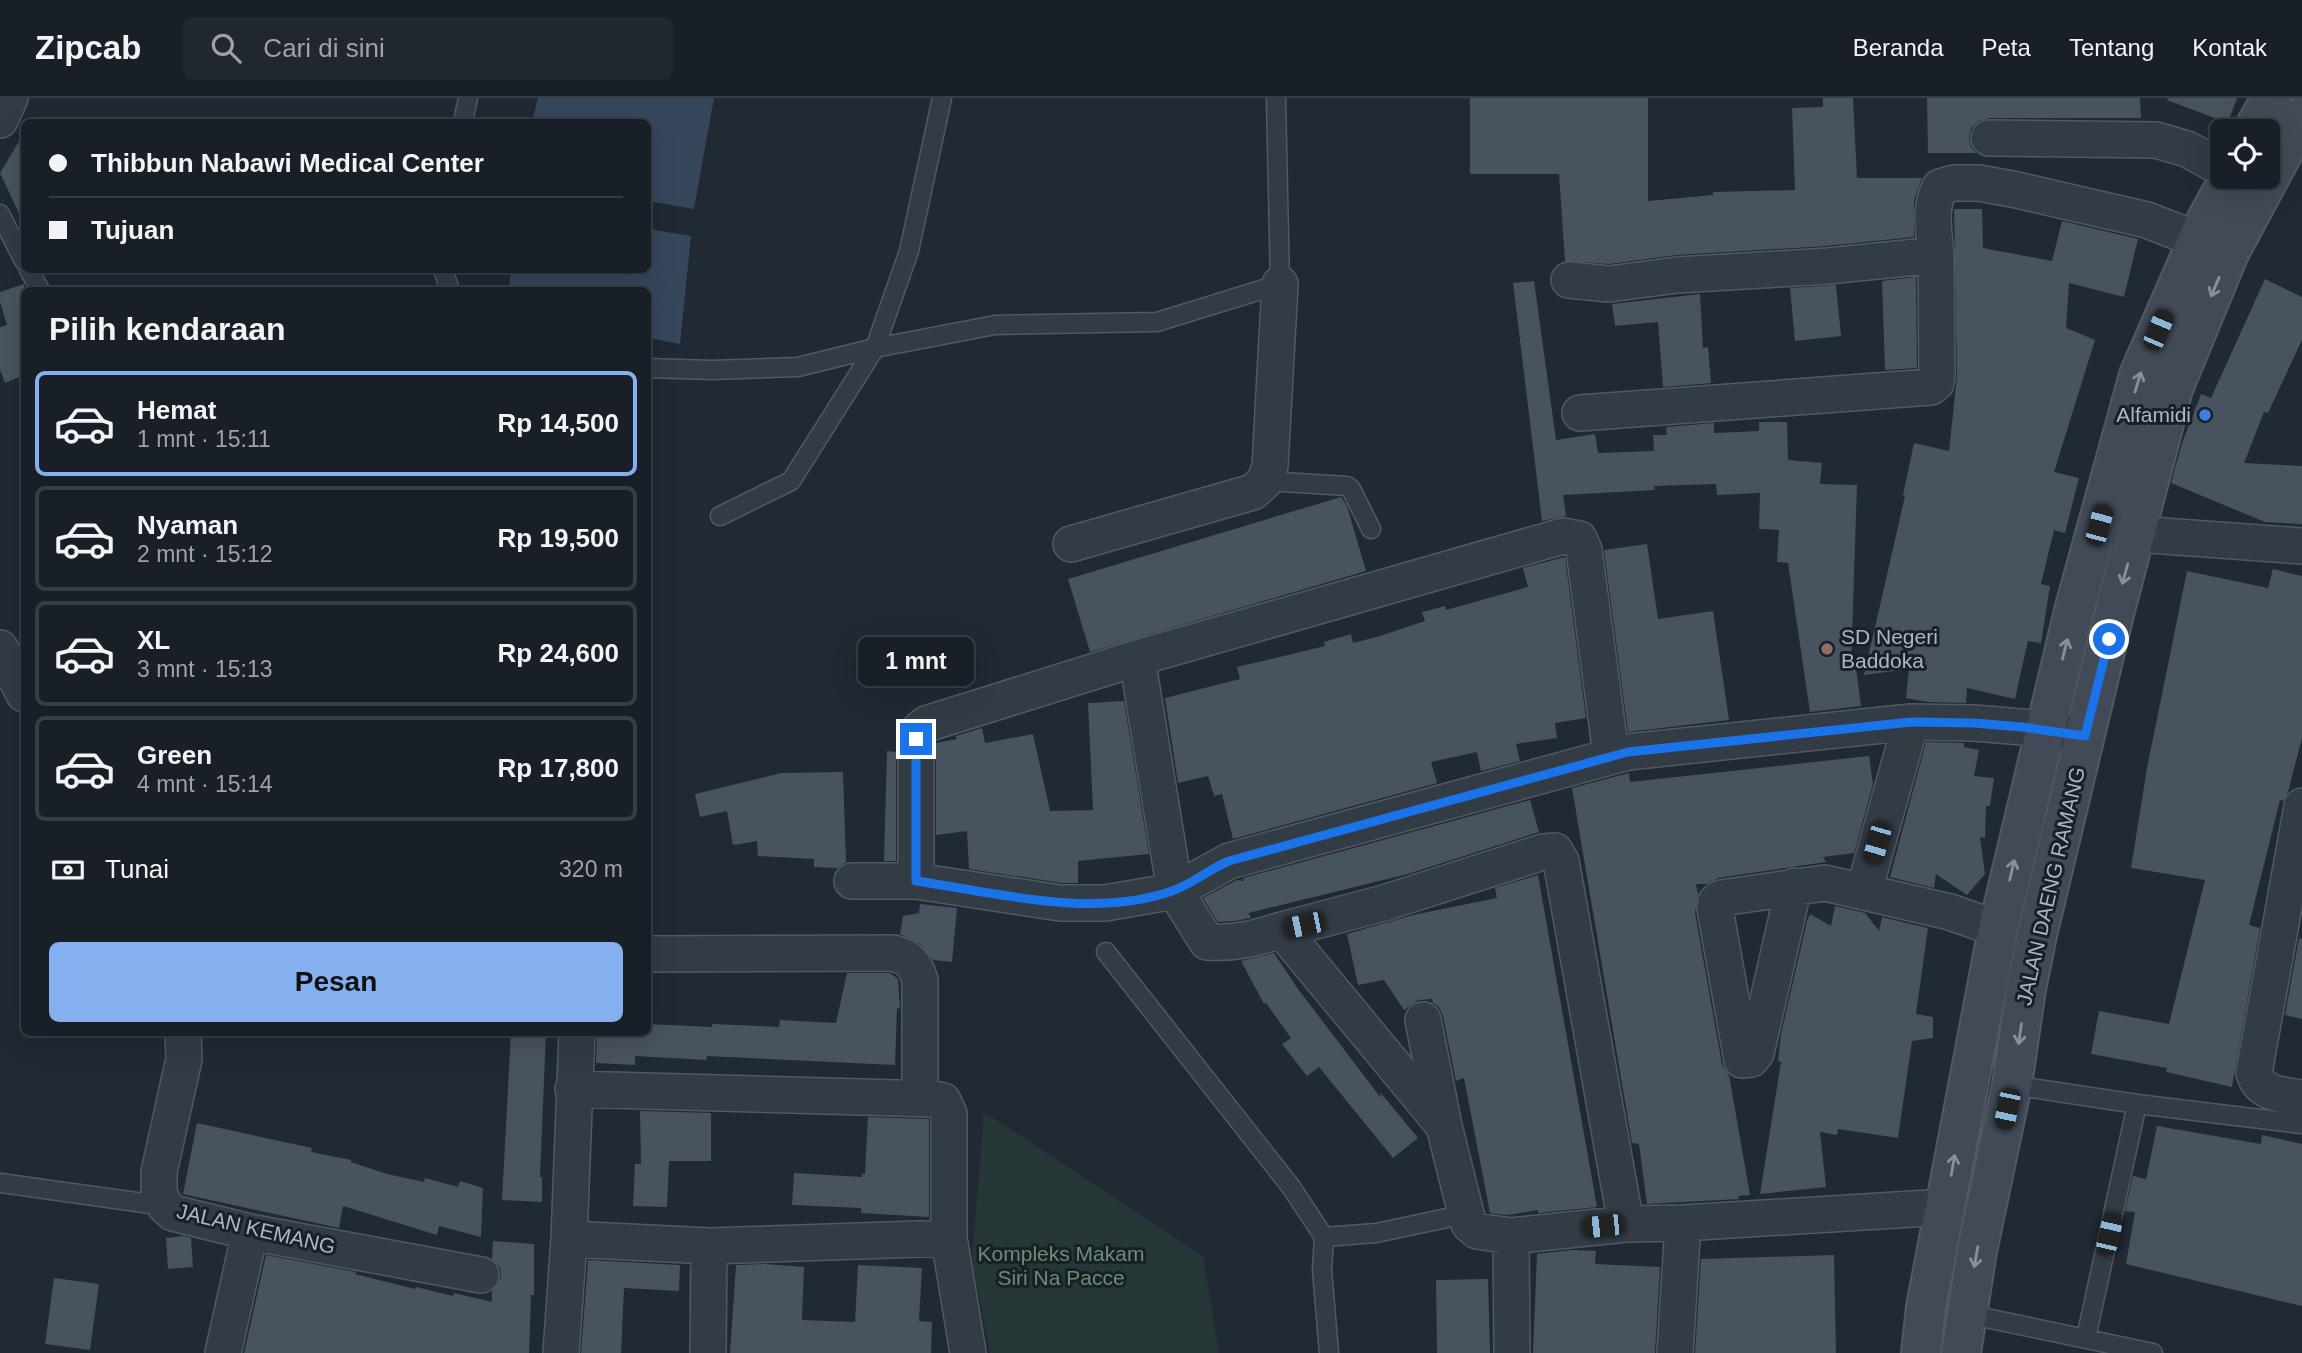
<!DOCTYPE html>
<html lang="id">
<head>
<meta charset="utf-8">
<style>
  :root { --surface:#181f27; --page:#21272f; --text:#f1f3f6; --muted:#9fa2a7; --line:#363d44; --accent:#84b0f0 }
  body { margin:0; font-family:Helvetica,sans-serif; background:var(--page); color:var(--text); height:100vh; display:flex; flex-direction:column; font-size:26px; white-space:nowrap }
  * { box-sizing:border-box; margin:0 }
  p { font-size:23px; color:var(--muted) }
  .icon { flex:none; width:38px; height:38px; fill:none; stroke:currentColor; stroke-width:2; stroke-linecap:round; stroke-linejoin:round }
  .map { position:relative; flex:1; overflow:hidden }
  .panel { position:absolute; left:21px; top:189px; width:630px; height:749px; display:flex; flex-direction:column; background:var(--surface); border-radius:10px; box-shadow:0 7px 28px #0002,0 0 0 2px var(--line) }
  .panel>* { flex:none }
  .guide { position:absolute; left:21px; top:21px; width:630px; height:154px; border-radius:10px; box-shadow:0 7px 28px #0002,0 0 0 2px var(--line); display:grid; align-content:center; height:154px; padding:0 28px; background:var(--surface) }
  .fabs { position:absolute; left:2210px; top:21px; display:grid; gap:14px }
  .fabs a { display:grid; place-items:center; width:70px; height:70px; border-radius:10px; background:var(--surface); box-shadow:0 7px 28px #0002,0 0 0 2px var(--line); font-size:35px }
  .end { position:absolute; width:32px; height:32px; margin:-16px; border:9px solid #1a73e8; background:#fff; box-shadow:0 0 0 4px #fff }
  .from { border-radius:50% }
  .bubble { position:absolute; height:49px; border-radius:10px; background:var(--surface); box-shadow:0 7px 28px #0002,0 0 0 2px var(--line); font-size:23px; font-weight:800; line-height:49px; text-align:center }
  .car { position:absolute; width:21px; height:42px; margin:-21px -10px; border-radius:9px; box-shadow:0 0 5px 2px #0007; background:linear-gradient(#222 24%,#8ab4d8 0 40%,#222 0 76%,#8ab4d8 0 86%,#222 0) }
  .guide b { display:flex; align-items:center; gap:24px; height:66px; font-size:26px }
  .guide b+b { border-top:2px solid var(--line) }
  .guide i { width:18px; height:18px; background:var(--text) }
  ul { padding:0; list-style:none }
  li { display:flex; align-items:center; gap:21px; height:105px; margin:0 14px 10px; padding:0 14px; border:4px solid var(--line); border-radius:10px }
  li div { flex:1 }
  li b { display:block; font-size:26px }
  li em { font-style:normal; font-weight:800 }
  li.active { border-color:var(--accent) }
  li>.icon { width:63px; height:63px; stroke-width:1.5 }
  h2 { padding:0 28px; font-size:32px; line-height:84px }
  .pay { display:flex; align-items:center; gap:18px; height:77px; padding:0 28px; font-size:26px }
  .pay p { margin-inline-start:auto }
  .action { display:flex; gap:14px; margin-top:auto; padding:14px 28px }
  .action a { flex:1; height:80px; border-radius:10px; background:var(--accent); color:#111; font-size:28px; font-weight:800; line-height:80px; text-align:center }
  header { display:flex; align-items:center; gap:42px; box-sizing:border-box; height:98px; padding:0 35px; background:var(--surface); border-bottom:2px solid var(--line) }
  header strong { font-size:33px }
  nav { display:flex; gap:38px; margin-inline-start:auto; font-size:24px }
  .search { width:490px; height:63px; background:var(--page); display:flex; align-items:center; gap:18px; box-sizing:border-box; padding:0 24px; border-radius:10px; color:var(--muted); font-size:26px }
  .map>svg:first-child { display:block }
  .green { fill:#253737 }
  .water { fill:#36475c }
  .building { fill:#485360 }
  .lines { fill:none; stroke-linecap:round; stroke-linejoin:round }
  .lane-casing { stroke:#515963; stroke-width:21 }
  .street-casing { stroke:#515963; stroke-width:38 }
  .secondary-casing { stroke:#515963; stroke-width:42 }
  .lane { stroke:#333b45; stroke-width:18 }
  .street { stroke:#333b45; stroke-width:35 }
  .secondary { stroke:#424a58; stroke-width:38 }
  .oneway { stroke:#88909d }
  .route { stroke:#1a73e8; stroke-width:9 }
  .shop-dot { fill:#3f7fe0; stroke:#192029; stroke-width:2.5 }
  .education-dot { fill:#8d6e63; stroke:#192029; stroke-width:2.5 }
  .labels { text-anchor:middle; stroke-width:6; stroke-linejoin:round; paint-order:stroke }
  .poi-label { font-size:21px; fill:#adb6c2; stroke:#192029; text-anchor:end }
  .street-label { font-size:21px; fill:#adb6c2; stroke:#192029 }
  .park-label { font-size:21px; fill:#679070; stroke:#192029 }
</style>
</head>
<body>
<header>
<strong>Zipcab</strong>
<div class="search"><svg class="icon" aria-label="search" viewBox="0 0 24 24"><circle cx="10" cy="10" r="6"/><path d="M15 15l6 6"/></svg>Cari di sini</div>
<nav><a>Beranda</a><a>Peta</a><a>Tentang</a><a>Kontak</a></nav>
</header>
<div class="map">
<svg width="2302" height="1255" viewBox="0 0 2302 1255">
  <rect width="100%" height="100%" fill="#202934"/>
  <path class="green" d="M984,1014L1203,1158L1219,1255H990L972,1161Z"/>
  <path class="water" d="M538,0H714L694,111L648,103V24H532Z
    M648,131L691,138L680,246L648,240V192H509L511,172H648Z"/>
  <path class="building" d="M1470,0H1648V103L1713,97V94L1795,92L1792,10L1823,9V0H1853L1857,80H1922L1914,102V139L1826,148L1676,157L1609,166L1565,163L1559,76H1470Z
    M1927,0H2140L2141,20H1989L1979,23L1971,30L1969,40L1971,49L1976,55H1928Z
    M2168,0H2237L2228,25L2167,2Z
    M24,35V126L0,75Z
    M1954,111H1982L1983,150L2052,163L2062,123L2138,141L2124,199L2069,185L2066,230L2095,242L2054,374L2079,380L2065,435L2054,432L2041,486L2050,488L2041,545L2028,543L2015,601L1967,590L1966,605L1928,604L1906,600L1909,571L1864,577L1905,398L1903,397L1914,345L1949,353L1957,278Z
    M1916,179L1917,270L1885,272L1882,183Z
    M2265,181L2302,199V242L2268,315L2264,314L2244,365L2302,368V426L2265,424L2171,385L2182,345L2201,296L2211,300Z
    M1534,183L1556,342L1595,336L1598,355L1654,353L1653,337H1667L1666,329L1714,325V335L1759,333V324H1787L1788,362L1822,365L1820,386L1857,387L1851,569L1856,570L1861,608L1810,614L1788,465L1777,464L1779,432L1759,431L1760,395L1717,397L1716,386L1654,388L1655,392L1563,397L1566,418L1542,423L1513,185Z
    M24,186V277L5,285L0,272V229L7,227L0,204V194Z
    M1836,187L1841,238L1795,243L1790,190Z
    M1700,196L1703,250L1708,249L1711,285L1663,289L1658,224L1615,228L1612,206Z
    M1341,399L1347,408L1366,473L1090,554L1068,481Z
    M1647,446L1658,521L1713,513L1729,622L1628,634L1604,452Z
    M1565,459L1586,620L1555,625L1557,640L1516,646L1520,663L1481,673L1477,654L1431,664L1437,685L1233,741L1222,696L1214,698L1208,678L1178,685L1165,600L1240,581L1237,569L1325,548L1324,544L1351,536L1353,545L1380,538L1425,523L1422,514L1445,508L1446,512L1528,489L1523,470Z
    M2273,471L2302,478V640L2288,694L2283,703L2280,702L2249,827L2260,830L2232,989L2166,974L2167,970L2091,956L2099,913L2169,926L2205,782L2131,770L2147,670L2187,473L2268,490Z
    M1124,603L1149,756L1078,763V785H1062L969,771L967,733L936,737V645L957,641L956,638L982,630L985,645L1033,636L1050,713L1093,712L1088,605Z
    M1926,644L1964,645V649L1979,652L1974,678L1994,680L1990,708H1986L1985,740L1980,739L1985,776L1967,797L1936,776L1934,790L1890,779Z
    M887,653L896,654V763H884Z
    M1869,658L1873,686L1854,755L1823,759L1826,764L1819,765L1718,780L1707,786H1696L1698,797L1695,815L1722,966L1729,977L1750,1097L1738,1098L1739,1101L1647,1106L1639,1046L1632,1045L1572,690L1629,675L1630,684Z
    M843,674L846,764L837,770L814,769V761L758,758L757,743L733,747L727,713L700,719L695,696L782,675Z
    M1530,702L1539,734L1408,776L1248,815L1251,820L1234,823L1218,824L1203,800L1237,782L1244,783L1243,780Z
    M1538,777L1597,1109L1538,1115V1112L1508,1117L1490,1115L1464,980L1456,983L1443,918L1439,909L1433,905L1432,901L1418,902L1404,912L1384,882L1358,887L1347,836L1413,817L1497,800L1495,790Z
    M920,806L957,810L952,864L933,862L920,846L900,836L903,818L919,815Z
    M1835,808L1865,815L1879,833L1882,819L1928,830L1916,916L1933,919V940L1912,943L1898,1040L1838,1031L1837,1037L1820,1034L1826,1089L1760,1096L1781,964L1778,963L1781,936L1807,823L1810,816L1831,828Z
    M2299,840L2302,841V921L2285,917Z
    M1274,855L1298,891L1381,1000L1380,994L1418,1040L1393,1060L1319,969L1307,978L1282,946L1291,940L1266,905L1264,906L1241,863Z
    M847,875H890L898,881L900,911L897,910L895,967L707,958L706,962L635,958V967L596,965L597,934H648V926L712,929V926L779,929L780,922L836,925Z
    M511,934H546L540,1079H542V1104L502,1102Z
    M640,1013L711,1015V1063H669L667,1109L633,1108L635,1066H641Z
    M868,1019L929,1021V1119L861,1115V1110L792,1107L794,1075L862,1079V1076H865Z
    M197,1025L312,1050L311,1054L351,1062V1064L387,1076L424,1084L425,1080L458,1089L460,1083L483,1090L481,1139L439,1128L437,1137L343,1108L339,1130L183,1096Z
    M2157,1028L2261,1046L2262,1037L2302,1046V1208L2126,1166L2135,1114L2125,1113L2133,1078L2146,1081Z
    M184,1138L191,1140L193,1169L168,1171L166,1140Z
    M493,1143L534,1146V1197H531L529,1255H244L266,1157L356,1174L355,1176L415,1191L416,1189L453,1198L454,1195L492,1204V1193L501,1180L500,1170L492,1161Z
    M1572,1152L1596,1153L1595,1166L1660,1169L1655,1255H1533L1537,1156Z
    M1834,1157L1836,1255H1695L1701,1161Z
    M588,1162L680,1167L679,1193L624,1190L621,1255H581Z
    M765,1166L804,1169L802,1222L855,1224L858,1167L922,1170L919,1223L932,1224L931,1255H730L736,1167Z
    M54,1180L99,1186L90,1252L45,1246Z
    M1488,1181L1490,1255H1437L1436,1182Z"/>
  <g class="lines">
    <g class="lane-casing">
      <path id="lane" d="M463,24L468,0
        M0,116L24,163
        M29,172L40,192
        M443,172L450,192
        M648,270L712,272L798,269L875,250L995,227L1157,224L1280,186L1276,0
        M1265,383L1347,388L1351,391L1371,431
        M720,418L791,383L875,250L909,153L942,0
        M1106,854L1291,1089L1324,1139L1376,1135L1466,1116
        M2012,987L2137,1006L2302,1026
        M0,1085L165,1108
        M1324,1139L1322,1172L1329,1255
        M1967,1216L2153,1255
        M2086,1240L2137,1006"/>
    </g>
    <g class="street-casing">
      <path id="street" d="M0,22L10,0
        M1989,40L2156,42L2187,51L2222,70
        M1569,182L1609,186L1677,177L1828,168L1936,157C1934,135 1929,109 1940,89L1954,85H1979L2017,92L2147,122L2223,152
        M1580,315L1931,289L1936,285L1937,278L1936,157
        M2109,429L2136,436L2302,448
        M1071,446L1253,394L1265,383L1270,368L1280,186
        M0,550L24,596
        M1137,560L1175,793L1207,844C1235,846 1256,840 1282,832
        M2302,708L2254,975C2260,996 2282,997 2302,1000
        M852,783H916L1060,805H1105L1175,793L1229,763L1628,654L1911,624L1974,625L2046,631L2085,638
        M916,783V641L920,631L926,626L1137,560L1563,438L1579,441L1584,452L1611,657
        M1794,788L1756,955L1751,961L1742,962L1715,811L1716,804L1721,800L1825,785L1950,814L1998,831
        M1864,793L1911,624
        M648,856L893,855C909,859 915,866 920,882V1000
        M1423,922L1444,1028L1466,1116L1469,1126L1477,1133L1511,1138L1626,1126L1683,1125L1945,1109
        M183,934L184,961L159,1074V1095L165,1108L173,1115L250,1134L481,1177
        M573,991L933,1001L943,1003L949,1016V1140
        M1444,1028L1282,832L1384,805L1543,754L1555,753L1561,763L1626,1126
        M1511,1138L1512,1255
        M569,1141L577,934
        M223,1255L250,1134
        M561,1255L569,1141L709,1148L949,1140L968,1255
        M708,1255L709,1148
        M1675,1255L1683,1125"/>
    </g>
    <g class="secondary-casing">
      <path id="secondary" d="M2253,33L2271,0
        M1921,1255L1926,1209L1998,831L2075,509L2139,277L2206,123L2230,79
        M1961,1255L1977,1153L2012,987L2026,891L2037,837L2114,516L2173,291L2229,155L2302,19"/>
    </g>
    <use href="#lane" class="lane"/>
    <use href="#street" class="street"/>
    <use href="#secondary" class="secondary"/>
  </g>
  <defs><path id="oneway-shaft" d="M-6 0H5M1.5-3L5.5 0L1.5 3" fill="none" stroke-width="1.6" stroke-linecap="round" stroke-linejoin="round" transform="scale(1.75)"/></defs>
  <g class="oneway">
    <use href="#oneway-shaft" transform="translate(2215 189) rotate(113)"/>
    <use href="#oneway-shaft" transform="translate(2138 284) rotate(-73)"/>
    <use href="#oneway-shaft" transform="translate(2125 476) rotate(105)"/>
    <use href="#oneway-shaft" transform="translate(2065 551) rotate(-76)"/>
    <use href="#oneway-shaft" transform="translate(2012 772) rotate(-77)"/>
    <use href="#oneway-shaft" transform="translate(2020 936) rotate(98)"/>
    <use href="#oneway-shaft" transform="translate(1953 1067) rotate(-80)"/>
    <use href="#oneway-shaft" transform="translate(1976 1159) rotate(100)"/>
  </g>
  <g class="lines">
    <path class="route" d="M916,641V783C997,795 1093,821 1172,793C1193,786 1209,771 1229,763L1628,654L1911,624L1974,625L2022,629L2085,638L2109,541"/>
  </g>
  <circle class="shop-dot" cx="2205" cy="317" r="7"/>
  <circle class="education-dot" cx="1827" cy="551" r="7"/>
  <g class="labels">
    <g class="poi-label">
      <text x="2191" y="324">Alfamidi</text>
      <text x="1841" y="546" text-anchor="start">SD Negeri<tspan x="1841" dy="24">Baddoka</tspan></text>
    </g>
    <g class="street-label">
      <text transform="translate(2051 788) rotate(-77)" y="7">JALAN DAENG RAMANG</text>
      <text transform="translate(256 1131) rotate(13)" y="7">JALAN KEMANG</text>
    </g>
    <g class="park-label">
      <text x="1061" y="1163">Kompleks Makam<tspan x="1061" dy="24">Siri Na Pacce</tspan></text>
    </g>
  </g>
</svg>
<div class="fabs">
<a><svg class="icon" aria-label="locate" viewBox="0 0 24 24"><circle cx="12" cy="12" r="6"/><path d="M12 2v4M12 18v4M2 12h4M18 12h4"/></svg></a>
</div>
<i class="end from" style="left:2109px;top:541px"></i>
<i class="end" style="left:916px;top:641px"></i>
<div class="bubble" style="left:858px;top:539px;width:116px">1 mnt</div>
<i class="car" style="left:2158px;top:232px;rotate:23deg"></i>
<i class="car" style="left:2099px;top:427px;rotate:15deg"></i>
<i class="car" style="left:1877px;top:745px;rotate:196deg"></i>
<i class="car" style="left:1304px;top:827px;rotate:258deg"></i>
<i class="car" style="left:2007px;top:1011px;rotate:192deg"></i>
<i class="car" style="left:1603px;top:1128px;rotate:264deg"></i>
<i class="car" style="left:2109px;top:1136px;rotate:13deg"></i>
<div class="guide">
<b><i class="from"></i>Thibbun Nabawi Medical Center</b>
<b><i></i>Tujuan</b>
</div>
<section class="panel">
<h2>Pilih kendaraan</h2>
<ul>
<li class="active"><svg class="icon" aria-label="car" viewBox="0 0 24 24"><path d="M5 17H2v-5l4-1 3-4h7l3 4 3 1v5h-3M9 17h6M6 11h13"/><circle cx="7" cy="17" r="2"/><circle cx="17" cy="17" r="2"/></svg><div><b>Hemat</b><p>1 mnt · 15:11</p></div><em>Rp 14,500</em></li>
<li><svg class="icon" aria-label="car" viewBox="0 0 24 24"><path d="M5 17H2v-5l4-1 3-4h7l3 4 3 1v5h-3M9 17h6M6 11h13"/><circle cx="7" cy="17" r="2"/><circle cx="17" cy="17" r="2"/></svg><div><b>Nyaman</b><p>2 mnt · 15:12</p></div><em>Rp 19,500</em></li>
<li><svg class="icon" aria-label="car" viewBox="0 0 24 24"><path d="M5 17H2v-5l4-1 3-4h7l3 4 3 1v5h-3M9 17h6M6 11h13"/><circle cx="7" cy="17" r="2"/><circle cx="17" cy="17" r="2"/></svg><div><b>XL</b><p>3 mnt · 15:13</p></div><em>Rp 24,600</em></li>
<li><svg class="icon" aria-label="car" viewBox="0 0 24 24"><path d="M5 17H2v-5l4-1 3-4h7l3 4 3 1v5h-3M9 17h6M6 11h13"/><circle cx="7" cy="17" r="2"/><circle cx="17" cy="17" r="2"/></svg><div><b>Green</b><p>4 mnt · 15:14</p></div><em>Rp 17,800</em></li>
</ul>
<div class="pay"><svg class="icon" aria-label="cash" viewBox="0 0 24 24"><path d="M3 7h18v10H3z"/><circle cx="12" cy="12" r="2"/></svg>Tunai<p>320 m</p></div>
<div class="action"><a>Pesan</a></div>
</section>
</div>
</body>
</html>
